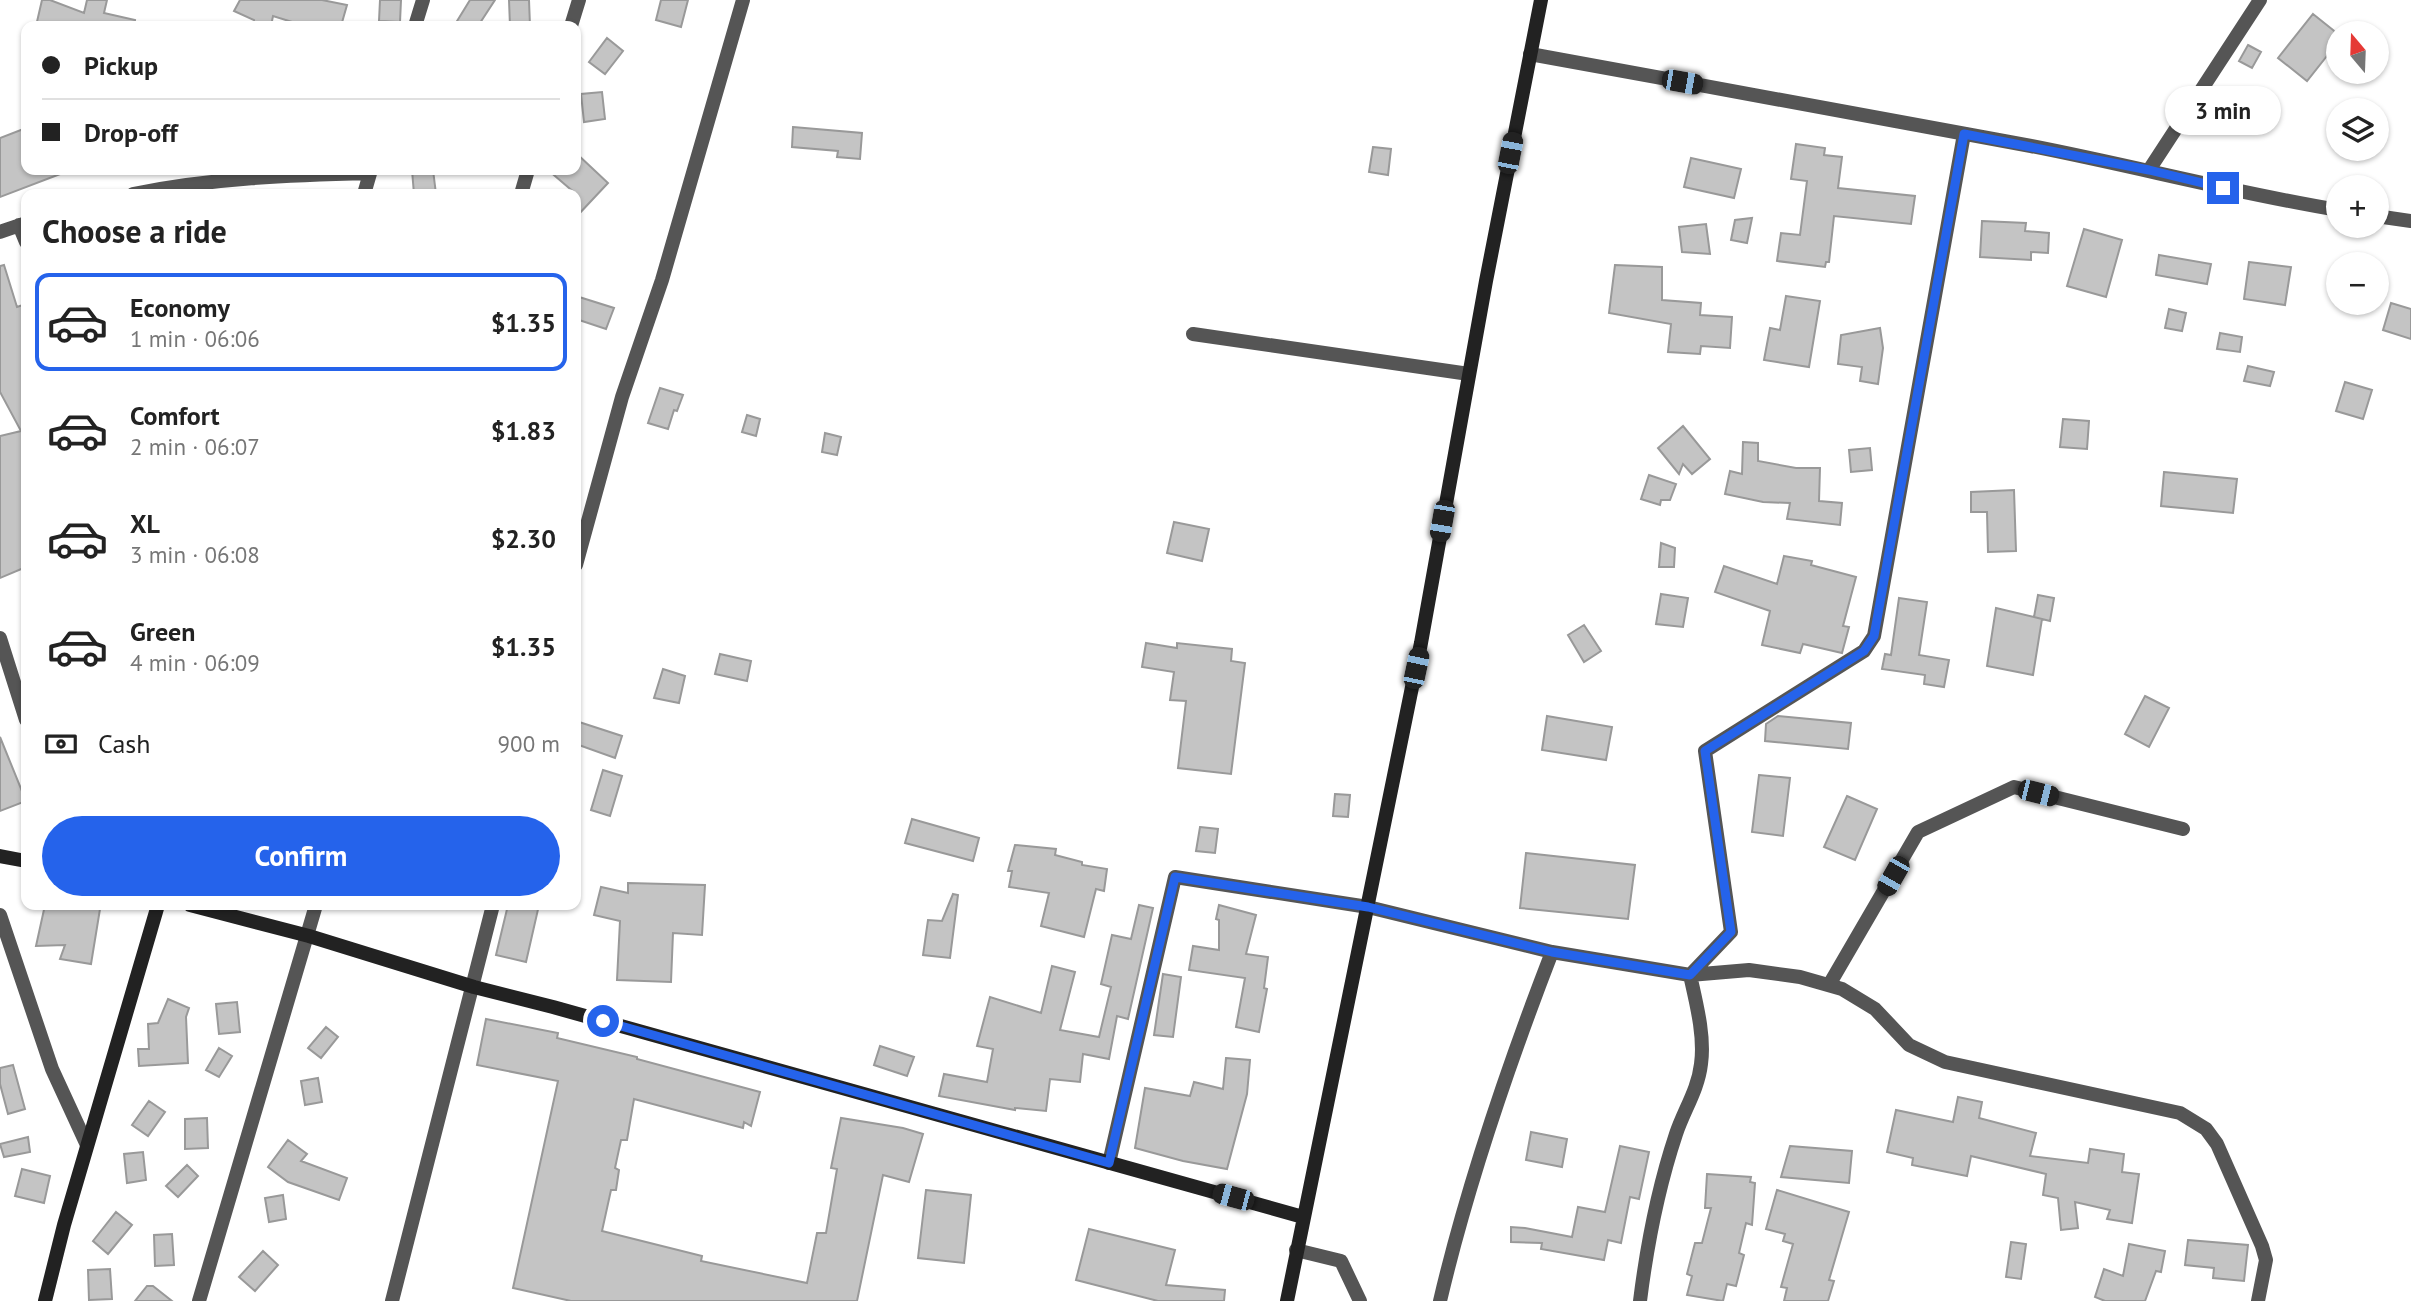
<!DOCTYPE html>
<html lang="en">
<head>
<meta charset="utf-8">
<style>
  :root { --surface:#fff; --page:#f2f2f2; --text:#222; --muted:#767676; --line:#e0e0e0; --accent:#2563eb }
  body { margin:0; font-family:"PT Sans",sans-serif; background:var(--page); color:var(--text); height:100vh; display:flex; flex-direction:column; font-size:26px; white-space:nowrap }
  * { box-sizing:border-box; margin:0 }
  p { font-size:23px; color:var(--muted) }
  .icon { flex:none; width:38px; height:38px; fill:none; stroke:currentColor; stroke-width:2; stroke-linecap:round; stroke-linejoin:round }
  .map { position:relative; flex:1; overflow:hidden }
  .panel { position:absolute; left:21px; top:189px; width:560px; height:721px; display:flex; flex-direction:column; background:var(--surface); border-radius:14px; box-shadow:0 2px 5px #0004 }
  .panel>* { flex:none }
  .top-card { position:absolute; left:21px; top:21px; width:560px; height:154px; border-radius:14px; box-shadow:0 2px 5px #0004; display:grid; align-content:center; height:154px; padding:0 21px; background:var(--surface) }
  .needle { width:46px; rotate:341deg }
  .tools { position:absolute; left:2326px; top:21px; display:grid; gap:14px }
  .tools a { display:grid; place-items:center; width:63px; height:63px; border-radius:50%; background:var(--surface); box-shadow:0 2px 5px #0004; font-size:35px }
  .end { position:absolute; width:32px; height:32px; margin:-16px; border:9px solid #2563eb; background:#fff; box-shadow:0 0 0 4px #fff }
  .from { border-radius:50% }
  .bubble { position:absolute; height:49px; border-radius:24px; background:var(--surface); box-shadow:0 2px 5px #0004; font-size:23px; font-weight:700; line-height:49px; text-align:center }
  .car { position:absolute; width:21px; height:42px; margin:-21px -10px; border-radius:9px; box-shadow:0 0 5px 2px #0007; background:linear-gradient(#222 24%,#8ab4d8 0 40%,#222 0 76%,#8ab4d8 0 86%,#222 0) }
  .top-card b { display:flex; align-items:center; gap:24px; height:66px; font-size:26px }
  .top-card b+b { border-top:2px solid var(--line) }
  .top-card i { width:18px; height:18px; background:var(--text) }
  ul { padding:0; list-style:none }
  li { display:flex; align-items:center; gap:21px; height:98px; margin:0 14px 10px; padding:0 7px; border:4px solid transparent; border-radius:14px }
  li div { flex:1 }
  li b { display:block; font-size:26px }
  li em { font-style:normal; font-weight:700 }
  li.active { border-color:var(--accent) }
  li>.icon { width:63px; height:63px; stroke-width:1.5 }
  h2 { padding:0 21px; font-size:32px; line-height:84px }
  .pay { display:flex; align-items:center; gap:18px; height:77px; padding:0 21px; font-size:26px }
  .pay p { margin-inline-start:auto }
  .action { display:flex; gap:14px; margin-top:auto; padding:14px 21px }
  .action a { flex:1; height:80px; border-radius:42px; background:var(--accent); color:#fff; font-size:28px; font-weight:700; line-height:80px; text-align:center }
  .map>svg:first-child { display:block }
  .building { fill:#c4c4c4; stroke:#999; stroke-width:2 }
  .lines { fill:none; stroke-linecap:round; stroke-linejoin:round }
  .street { stroke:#555; stroke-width:14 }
  .secondary { stroke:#222; stroke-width:14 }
  .route { stroke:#2563eb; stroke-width:9 }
</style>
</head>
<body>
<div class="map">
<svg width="2411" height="1301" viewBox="0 0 2411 1301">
  <rect width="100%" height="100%" fill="#fff"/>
  <path class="building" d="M42,0H50L84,13L87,0H107L104,13L135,20L134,26H36Z
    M240,0H322L347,5L341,26H305L273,16L271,26H253L254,20L234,11Z
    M380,0H401L400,22L379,21Z
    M470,0H495L478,26H454Z
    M509,0H529L530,26H510Z
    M661,0H688L681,27L656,20Z
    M2313,14L2338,34V42L2307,81L2278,58Z
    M607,38L623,51L605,74L589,62Z
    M2248,45L2261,52L2252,68L2239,61Z
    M602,92L605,119L584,122L581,94Z
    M793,127L862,133L860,159L837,157L838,151L792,147Z
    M26,128V170L68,171L0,197V138Z
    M1796,144L1825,148L1824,155L1842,157L1838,188L1915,196L1911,224L1834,216L1829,262H1826L1825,267L1777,261L1781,233L1800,235L1807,181L1791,179Z
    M1373,147L1391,149L1388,175L1369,172Z
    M576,153L608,183L577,216L576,194L548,170H576Z
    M1691,158L1741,169L1734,198L1684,187Z
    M412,170H433L436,194H414Z
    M1752,218L1747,243L1731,240L1735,220Z
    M1982,221L2026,223L2025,231L2049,233L2048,253L2031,252V260L1980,257Z
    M1706,224L1710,254L1682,252L1679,227Z
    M2084,229L2122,240L2106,297L2067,286Z
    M2159,255L2211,264L2207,284L2156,275Z
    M2249,262L2291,267L2285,305L2244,299Z
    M4,265L17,307L26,304V567L0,578V436L21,431L0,392V266Z
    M1615,265L1662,267V300L1701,303L1700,315L1732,317L1730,348L1701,346L1700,354L1668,352L1671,324L1609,313Z
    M576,296L614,308L606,329L576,319Z
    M1786,296L1820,301L1809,367L1764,360L1770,328L1780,330Z
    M2391,303L2411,309V339L2383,330Z
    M2169,309L2186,313L2182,331L2165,328Z
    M1880,328L1883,348L1878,384L1860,381L1862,367L1838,364L1841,335Z
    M2220,333L2242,337L2240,352L2217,349Z
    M2248,366L2274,372L2270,386L2244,381Z
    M2345,382L2372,390L2363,419L2336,411Z
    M660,388L683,395L677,411L674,410L668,429L648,423Z
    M747,415L760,419L756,436L742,432Z
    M2063,419L2089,421L2087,449L2060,447Z
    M1683,426L1710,459L1692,474L1683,464L1679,474L1658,448Z
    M825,433L841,437L837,455L822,452Z
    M1743,442L1758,443V461L1796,468H1820L1819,501L1842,503L1840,525L1787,519L1790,503L1763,502L1725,494L1730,471L1742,474Z
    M1870,448L1872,470L1851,472L1849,450Z
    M2164,472L2237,479L2233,513L2161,506Z
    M1649,475L1676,484L1670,500H1661L1660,505L1641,499Z
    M2014,490L2016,551L1988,552L1987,512H1971V492Z
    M1174,522L1209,529L1202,561L1167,553Z
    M1661,543L1675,548L1674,567H1659Z
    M1784,556L1812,561L1811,565L1856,577L1843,626L1849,627L1842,653L1803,644L1800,653L1762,645L1770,611L1715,592L1724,566L1777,584Z
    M1661,594L1688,598L1683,627L1656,624Z
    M2038,595L2054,598L2050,621L2034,617L2042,619L2033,675L1987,666L1996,608L2034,617Z
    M1899,598L1927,602L1919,655L1949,660L1944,687L1924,684L1925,675L1882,669L1885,654L1891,655Z
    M1584,625L1601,651L1584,662L1568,635Z
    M1146,643L1177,648V643L1232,649L1231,661L1245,663L1231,774L1178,768L1186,701L1170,700L1174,672L1142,667Z
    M720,654L751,661L747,681L715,674Z
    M663,669L685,676L679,703L654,698Z
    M2145,696L2169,708L2149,747L2125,734Z
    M1547,716L1612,727L1606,760L1542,750Z
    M1778,716L1851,723L1848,749L1765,741L1766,724Z
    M576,721L622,736L615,758L576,744Z
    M0,737L26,801L0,811Z
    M603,770L622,776L610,816L591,810Z
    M1759,775L1790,778L1783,836L1752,832Z
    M1335,794L1350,795L1348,817L1333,816Z
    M1847,796L1877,809L1855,860L1824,847Z
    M912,819L979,838L973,861L905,843Z
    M1200,827L1218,829L1215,853L1196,851Z
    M1015,845L1056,849L1055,855L1082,862V865L1107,869L1104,891L1096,889L1084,937L1041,926L1049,893L1009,887L1012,871H1008Z
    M1526,853L1635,865L1628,919L1520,908Z
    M628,883L705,885L702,935L673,933L671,982L617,980L620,921L594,915L601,887L628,893Z
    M953,894L958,895L950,958L923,955L928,920L942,921Z
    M45,905H75L100,909L91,964L60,959L65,945L36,946Z
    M508,905H539L526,962L496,955Z
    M1139,905L1153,908L1128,1019L1117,1016L1109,1059L1083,1054L1080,1082L1050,1079L1046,1111L1015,1108V1110L939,1096L944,1074L987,1082L993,1049L977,1046L990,997L1041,1013L1052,966L1075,972L1060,1030L1099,1037L1111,987L1101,984L1112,935L1131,939Z
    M1219,905L1256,915L1246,954L1268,957L1264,988L1267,989L1259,1032L1236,1027L1245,978L1189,970L1193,946L1219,950V920L1216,919Z
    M1163,974L1181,977L1173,1037L1154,1035Z
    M168,999L189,1008L186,1017L188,1063L139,1066L138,1049H149L148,1024L158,1023Z
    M237,1002L240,1032L219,1034L216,1004Z
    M486,1019L558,1033L557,1038L637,1057V1059L760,1092L751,1126L744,1122L743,1128L634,1099L627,1140H621L615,1168L619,1170L616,1190H611L602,1231L702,1256L701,1261L807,1283L817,1233H826L837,1169L831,1168L841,1118L903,1128L923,1134L909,1182L883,1175L857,1301H571L513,1288L558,1081L477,1065Z
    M326,1027L338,1037L321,1058L308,1048Z
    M880,1046L914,1057L907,1076L874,1065Z
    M219,1048L232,1056L219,1077L206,1070Z
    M1226,1058L1250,1060L1247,1094L1227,1169L1183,1161L1135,1148L1145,1088L1190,1096L1194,1082L1223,1089Z
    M13,1065L25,1109L8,1114L0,1084V1068Z
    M318,1078L322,1102L305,1105L301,1081Z
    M1958,1097L1982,1102L1979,1118L2036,1133L2030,1156L2088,1163L2090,1149L2124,1154L2122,1172L2139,1174L2132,1223L2107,1219L2110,1210L2075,1202L2078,1228L2061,1230L2058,1198L2043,1195L2046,1174L1971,1156L1967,1176L1912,1165L1913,1158L1887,1152L1896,1110L1953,1122Z
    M149,1101L165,1112L148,1136L132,1125Z
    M207,1118L208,1148L185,1149V1119Z
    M1531,1132L1567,1139L1562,1167L1526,1160Z
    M28,1137L30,1152L4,1157L0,1144Z
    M288,1140L307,1154L301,1161L347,1178L339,1200L288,1182L268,1167Z
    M1620,1146L1649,1152L1639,1199L1630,1197L1621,1243L1608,1240L1604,1260L1541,1249L1542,1243L1511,1242V1227L1525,1228L1572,1237L1578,1207L1605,1212Z
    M1790,1146L1852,1151L1849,1183L1781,1177Z
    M143,1152L146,1180L127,1183L124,1154Z
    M187,1165L198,1176L178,1197L166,1186Z
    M22,1169L50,1176L44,1203L15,1196Z
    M1707,1174L1751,1177L1750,1182L1755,1183L1752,1225L1746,1223L1739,1253L1744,1255L1736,1286L1727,1284L1723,1301L1687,1295L1692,1276L1687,1274L1695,1243H1702L1711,1208H1705Z
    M926,1190L971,1195L964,1263L918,1258Z
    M1777,1190L1849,1212L1829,1280L1834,1281L1828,1301H1784L1787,1288L1781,1287L1793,1244L1783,1241L1785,1234L1766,1229Z
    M283,1195L286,1219L269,1222L265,1198Z
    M116,1212L132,1225L108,1254L93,1241Z
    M1089,1229L1175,1250L1166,1285L1225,1290L1224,1301H1158L1076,1280Z
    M172,1234L174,1265L155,1266L154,1235Z
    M2188,1240L2248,1245L2244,1281L2213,1278L2214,1268L2185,1265Z
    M2011,1242L2026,1244L2021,1279L2006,1277Z
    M2129,1244L2165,1251L2161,1272L2156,1271L2145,1301H2105L2095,1297L2104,1269L2123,1276Z
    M263,1251L278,1265L255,1291L239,1277Z
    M110,1269L112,1299L89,1300L88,1270Z
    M147,1286H153L172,1301H135Z"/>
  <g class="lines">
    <path class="street" d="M415,26L423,0
      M571,26L579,0
      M1530,54C1697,85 1865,114 2031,146C2134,166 2235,193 2338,210
      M2149,170L2260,0
      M133,194C212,178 290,175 370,173
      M364,194L371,170
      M521,194L528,170
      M2376,216L2411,221
      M19,225L26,242
      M0,232L26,223
      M1193,334L1469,374
      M576,565L622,397L662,280L743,0
      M0,638L26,720
      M0,915L52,1069L87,1145
      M1690,975L1731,932L1705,751L1864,651L1874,636L1964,134
      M1829,985L1918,832L2014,787L2183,829
      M1109,1163L1175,877L1368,907L1552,952L1690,975L1749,970L1800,977L1842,989L1875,1009L1909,1045L1945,1062L2180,1113L2206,1129L2217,1144L2262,1246L2266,1260L2258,1301
      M1296,1250L1341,1261L1360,1301
      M199,1301L316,905
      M392,1301L493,905
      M1440,1301C1468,1182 1508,1066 1552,952
      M1640,1301C1647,1245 1658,1188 1676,1134C1684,1110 1698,1090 1701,1064C1705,1036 1696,1002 1690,975"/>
    <path class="secondary" d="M0,856L26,861
      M190,905L309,936L474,987L553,1007L1303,1217
      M45,1301L64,1225L158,905
      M1287,1301L1421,643L1486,281L1541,0"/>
  </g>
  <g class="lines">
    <path class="route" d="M603,1021L1109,1163L1175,877L1368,907L1552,952L1690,975L1731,932L1705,751L1864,651L1874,636L1964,134L2149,170L2223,188"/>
  </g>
</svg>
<div class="tools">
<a><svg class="needle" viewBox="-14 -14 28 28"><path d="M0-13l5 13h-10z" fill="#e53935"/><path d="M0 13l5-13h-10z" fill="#767676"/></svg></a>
<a><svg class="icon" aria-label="layers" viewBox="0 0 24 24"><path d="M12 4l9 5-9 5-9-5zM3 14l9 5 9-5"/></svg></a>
<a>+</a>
<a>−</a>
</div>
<i class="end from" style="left:603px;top:1021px"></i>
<i class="end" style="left:2223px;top:188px"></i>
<div class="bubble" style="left:2165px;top:86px;width:116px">3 min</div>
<i class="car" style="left:1682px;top:82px;rotate:100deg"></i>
<i class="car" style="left:1510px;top:153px;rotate:11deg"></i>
<i class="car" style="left:1442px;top:521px;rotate:190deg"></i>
<i class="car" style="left:1416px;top:668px;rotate:12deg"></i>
<i class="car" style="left:2038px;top:793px;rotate:104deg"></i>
<i class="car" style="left:1893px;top:876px;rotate:210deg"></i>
<i class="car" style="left:1233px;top:1197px;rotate:285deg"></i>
<div class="top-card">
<b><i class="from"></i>Pickup</b>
<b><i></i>Drop-off</b>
</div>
<section class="panel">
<h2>Choose a ride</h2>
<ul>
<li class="active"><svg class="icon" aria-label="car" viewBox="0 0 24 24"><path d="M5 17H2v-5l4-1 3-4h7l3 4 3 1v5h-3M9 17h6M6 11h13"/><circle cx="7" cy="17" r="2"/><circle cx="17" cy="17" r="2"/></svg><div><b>Economy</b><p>1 min · 06:06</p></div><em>$1.35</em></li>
<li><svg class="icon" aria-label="car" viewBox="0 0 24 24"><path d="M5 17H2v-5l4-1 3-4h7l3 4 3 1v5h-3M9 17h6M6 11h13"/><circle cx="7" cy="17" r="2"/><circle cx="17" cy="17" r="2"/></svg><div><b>Comfort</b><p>2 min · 06:07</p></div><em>$1.83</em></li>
<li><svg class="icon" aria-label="car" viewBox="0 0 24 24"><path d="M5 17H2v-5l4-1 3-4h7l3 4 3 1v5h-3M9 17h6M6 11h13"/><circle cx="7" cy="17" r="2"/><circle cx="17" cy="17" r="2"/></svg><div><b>XL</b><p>3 min · 06:08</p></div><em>$2.30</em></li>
<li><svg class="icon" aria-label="car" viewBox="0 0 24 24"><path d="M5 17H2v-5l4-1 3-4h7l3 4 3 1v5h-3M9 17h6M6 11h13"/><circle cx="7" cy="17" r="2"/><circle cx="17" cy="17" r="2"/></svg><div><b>Green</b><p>4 min · 06:09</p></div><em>$1.35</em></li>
</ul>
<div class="pay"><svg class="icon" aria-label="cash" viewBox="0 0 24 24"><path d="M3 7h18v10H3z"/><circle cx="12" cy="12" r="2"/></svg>Cash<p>900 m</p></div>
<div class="action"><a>Confirm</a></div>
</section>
</div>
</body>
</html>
